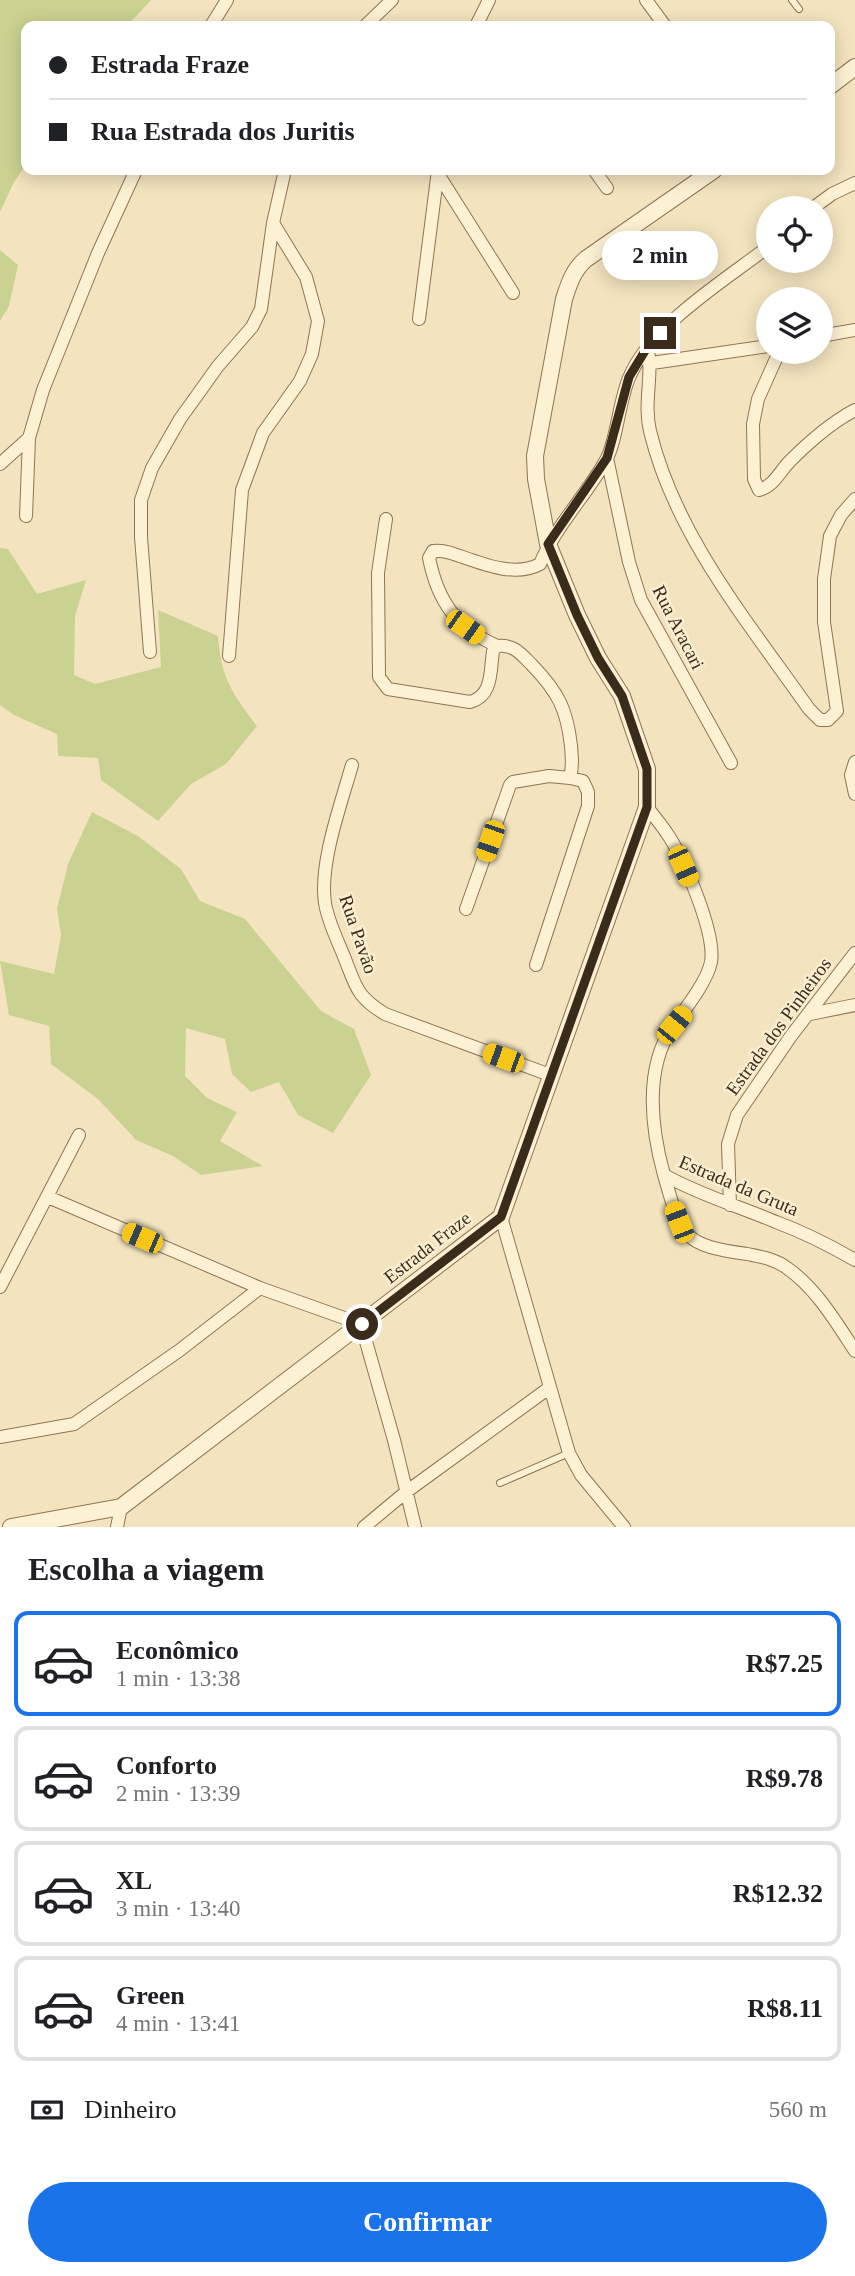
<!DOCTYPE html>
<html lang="pt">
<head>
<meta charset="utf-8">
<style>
  :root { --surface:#fff; --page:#f2f2f2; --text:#202124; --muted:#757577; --line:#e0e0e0; --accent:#1a73e8 }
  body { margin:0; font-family:"Times New Roman",serif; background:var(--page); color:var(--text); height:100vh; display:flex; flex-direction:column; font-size:26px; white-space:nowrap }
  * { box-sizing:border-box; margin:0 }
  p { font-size:23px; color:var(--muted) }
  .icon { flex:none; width:38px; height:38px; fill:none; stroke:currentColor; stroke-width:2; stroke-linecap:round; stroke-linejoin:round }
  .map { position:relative; height:1527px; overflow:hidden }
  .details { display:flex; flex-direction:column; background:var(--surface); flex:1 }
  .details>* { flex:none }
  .guide { position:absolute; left:21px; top:21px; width:814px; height:154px; border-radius:14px; box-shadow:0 4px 18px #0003; display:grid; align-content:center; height:154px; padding:0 28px; background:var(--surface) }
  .controls { position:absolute; left:756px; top:196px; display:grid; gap:14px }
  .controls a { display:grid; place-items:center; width:77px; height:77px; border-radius:50%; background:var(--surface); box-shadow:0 4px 18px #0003; font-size:35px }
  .end { position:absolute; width:32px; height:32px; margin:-16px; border:9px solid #3b2b1b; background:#fff; box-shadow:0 0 0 4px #fff }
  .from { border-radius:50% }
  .bubble { position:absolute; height:49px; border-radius:24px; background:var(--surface); box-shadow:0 4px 18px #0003; font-size:23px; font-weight:800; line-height:49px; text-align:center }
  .car { position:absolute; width:21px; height:42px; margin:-21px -10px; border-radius:9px; box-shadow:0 0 5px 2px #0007; background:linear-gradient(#f5c518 24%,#345 0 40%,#f5c518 0 76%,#345 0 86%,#f5c518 0) }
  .guide b { display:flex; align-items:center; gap:24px; height:66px; font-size:26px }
  .guide b+b { border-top:2px solid var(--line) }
  .guide i { width:18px; height:18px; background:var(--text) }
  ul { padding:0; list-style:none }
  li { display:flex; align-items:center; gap:21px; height:105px; margin:0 14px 10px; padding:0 14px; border:4px solid var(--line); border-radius:14px }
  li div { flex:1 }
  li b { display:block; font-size:26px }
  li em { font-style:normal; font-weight:800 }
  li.selected { border-color:var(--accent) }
  li>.icon { width:63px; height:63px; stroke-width:1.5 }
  h2 { padding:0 28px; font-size:32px; line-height:84px }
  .pay { display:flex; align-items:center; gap:18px; height:77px; padding:0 28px; font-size:26px }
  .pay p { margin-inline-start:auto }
  .cta { display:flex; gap:14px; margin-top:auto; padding:14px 28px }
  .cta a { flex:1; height:80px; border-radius:42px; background:var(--accent); color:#fff; font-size:28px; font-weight:800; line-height:80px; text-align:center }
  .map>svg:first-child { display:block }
  .green { fill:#cad291 }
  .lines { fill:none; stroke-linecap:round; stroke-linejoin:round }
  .service-casing { stroke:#8e7455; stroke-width:8 }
  .minor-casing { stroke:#8e7455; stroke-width:14 }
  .tertiary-casing { stroke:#8e7455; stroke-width:18 }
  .service { stroke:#fdf1d3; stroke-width:6 }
  .minor { stroke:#fdf1d3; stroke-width:12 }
  .tertiary { stroke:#fdf1d3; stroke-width:16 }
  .route { stroke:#3b2b1b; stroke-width:9 }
  .labels { text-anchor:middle; stroke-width:5; stroke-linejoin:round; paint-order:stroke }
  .street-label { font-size:19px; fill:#3b2b1b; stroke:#f9eecf }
</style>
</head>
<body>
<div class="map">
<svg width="855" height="1527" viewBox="0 0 855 1527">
  <rect width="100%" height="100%" fill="#f3e4bf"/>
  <path class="green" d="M0,0H151L127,26H26V164L13,184L0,212Z
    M0,250L18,265L9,306L0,321Z
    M0,548L8,549L37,594L86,580L75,616L74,675L95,684L161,667L158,610L218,636C221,678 232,693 257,726L226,764L191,784L158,821L101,780L98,758L58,756L57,734L14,715L0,705Z
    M92,812L138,836L181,869L200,901L245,919L321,1011L354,1029L371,1075L333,1133L298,1115L279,1082L251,1092L232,1074L225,1039L186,1028L185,1076L207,1098L237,1112L220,1141L263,1166L201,1175L173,1156L136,1140L98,1099L51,1064L49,1026L9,1015L0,961L54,974L61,935L57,909L68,864Z"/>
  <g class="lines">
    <g class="service-casing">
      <path id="service" d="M792,0L799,9
        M500,1483L569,1453"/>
    </g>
    <g class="minor-casing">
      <path id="minor" d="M646,0L665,26
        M211,26L227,0
        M365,26L392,0
        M476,26L489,0
        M594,170L607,188
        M438,174L513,293
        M813,208L832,194L855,183
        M419,319L438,170
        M821,336L855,330
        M647,346C654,374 643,402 650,431C675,535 748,622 809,709L820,720H828L837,711L824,622V579L830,536L841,515L855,499
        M779,352L758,399L753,424L754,479L759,490C774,486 780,471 790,461C809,442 832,422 855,410
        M652,363L768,346
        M607,458L629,562L641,600L731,763
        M0,464L29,438
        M26,516L29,438L43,390L98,253L136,170
        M386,519L378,573L379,677L388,689L470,702C493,696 490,671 493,651L497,646C514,644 521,654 532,665C558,692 567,709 571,746C572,757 573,767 570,778L583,781L588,792V806L536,965
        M497,646C456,627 438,602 429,558L433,551C444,550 450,553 460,556C485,565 516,577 540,564C556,525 586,496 606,460C617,440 619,401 629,378C650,326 725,280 768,247
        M150,652L141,537V500L152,468L180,419L218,366L252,327L261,309L273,223L285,170
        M229,656L242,490L263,433L300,381L312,354L318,321L306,277L273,223
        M855,762L851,775L855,794
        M352,765C341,804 319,864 325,903C328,922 338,941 345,959C356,987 357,997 385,1014L550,1075
        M647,807C653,815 660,823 666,832C683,856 716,933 711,962C707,982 685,1009 673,1026C644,1068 651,1128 664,1175C700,1195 738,1206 776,1222C803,1232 829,1245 855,1260
        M466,909L510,785L513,782L549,776L570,778
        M810,1014L855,1005
        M664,1175C682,1237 681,1245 747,1254C762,1257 775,1259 787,1268C816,1288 836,1322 855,1351
        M48,1197L260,1288L361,1324L394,1440L415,1527
        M730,1205L728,1144L737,1115L791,1036L855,953
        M501,1217L569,1453L581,1475L624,1527
        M0,1287L79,1135
        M0,1437L74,1424L180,1350L260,1288
        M117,1527L121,1507
        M364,1527L406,1492L549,1388"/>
    </g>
    <g class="tertiary-casing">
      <path id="tertiary" d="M830,86L855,67
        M11,1527L121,1507L501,1217L647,807V769L622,696L598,658L577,615L548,544L536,479L535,456L564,299C569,284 573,270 586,259L714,170"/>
    </g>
    <use href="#service" class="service"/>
    <use href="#minor" class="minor"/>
    <use href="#tertiary" class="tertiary"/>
  </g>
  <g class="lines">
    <path class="route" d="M362,1324L501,1217L647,807V769L622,696L598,658L577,615L548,544L607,458L629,377L648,346L660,333"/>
  </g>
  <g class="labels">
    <g class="street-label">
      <text transform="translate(679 627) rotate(63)" y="7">Rua Aracari</text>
      <text transform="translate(359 934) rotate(71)" y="7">Rua Pavão</text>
      <text transform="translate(778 1026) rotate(-54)" y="7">Estrada dos Pinheiros</text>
      <text transform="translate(739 1185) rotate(23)" y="7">Estrada da Gruta</text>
      <text transform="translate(427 1247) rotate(-38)" y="7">Estrada Fraze</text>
    </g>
  </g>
</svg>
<div class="controls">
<a><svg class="icon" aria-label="locate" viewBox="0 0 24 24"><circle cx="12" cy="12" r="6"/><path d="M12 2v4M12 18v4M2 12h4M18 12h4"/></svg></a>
<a><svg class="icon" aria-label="layers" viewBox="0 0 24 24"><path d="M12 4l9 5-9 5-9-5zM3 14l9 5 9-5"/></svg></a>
</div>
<i class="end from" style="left:362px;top:1324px"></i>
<i class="end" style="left:660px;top:333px"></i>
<div class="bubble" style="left:602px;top:231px;width:116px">2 min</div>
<i class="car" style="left:465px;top:627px;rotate:125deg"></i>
<i class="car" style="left:490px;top:841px;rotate:199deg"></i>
<i class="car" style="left:683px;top:866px;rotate:156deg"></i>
<i class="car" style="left:674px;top:1025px;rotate:39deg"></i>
<i class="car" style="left:503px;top:1058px;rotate:290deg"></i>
<i class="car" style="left:679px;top:1222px;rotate:339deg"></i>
<i class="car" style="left:142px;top:1238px;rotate:293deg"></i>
<div class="guide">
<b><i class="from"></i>Estrada Fraze</b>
<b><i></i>Rua Estrada dos Juritis</b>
</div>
</div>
<section class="details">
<h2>Escolha a viagem</h2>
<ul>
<li class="selected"><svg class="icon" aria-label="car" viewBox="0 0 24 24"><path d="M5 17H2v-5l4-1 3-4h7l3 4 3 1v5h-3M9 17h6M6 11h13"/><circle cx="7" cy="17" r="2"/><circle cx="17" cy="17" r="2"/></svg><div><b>Econômico</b><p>1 min · 13:38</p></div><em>R$7.25</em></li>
<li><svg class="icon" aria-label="car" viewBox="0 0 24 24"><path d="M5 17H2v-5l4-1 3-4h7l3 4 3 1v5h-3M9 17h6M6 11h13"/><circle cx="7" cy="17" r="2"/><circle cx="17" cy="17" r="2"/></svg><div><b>Conforto</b><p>2 min · 13:39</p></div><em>R$9.78</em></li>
<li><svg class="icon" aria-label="car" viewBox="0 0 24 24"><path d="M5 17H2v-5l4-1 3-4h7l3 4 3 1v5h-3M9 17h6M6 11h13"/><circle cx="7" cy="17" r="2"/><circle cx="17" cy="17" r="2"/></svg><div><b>XL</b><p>3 min · 13:40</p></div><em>R$12.32</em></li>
<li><svg class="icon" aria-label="car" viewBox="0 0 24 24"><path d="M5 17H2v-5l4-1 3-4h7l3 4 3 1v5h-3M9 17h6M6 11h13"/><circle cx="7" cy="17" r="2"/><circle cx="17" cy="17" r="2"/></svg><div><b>Green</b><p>4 min · 13:41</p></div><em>R$8.11</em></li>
</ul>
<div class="pay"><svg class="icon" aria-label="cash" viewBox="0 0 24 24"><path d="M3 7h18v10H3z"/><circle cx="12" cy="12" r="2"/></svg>Dinheiro<p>560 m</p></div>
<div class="cta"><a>Confirmar</a></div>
</section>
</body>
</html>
